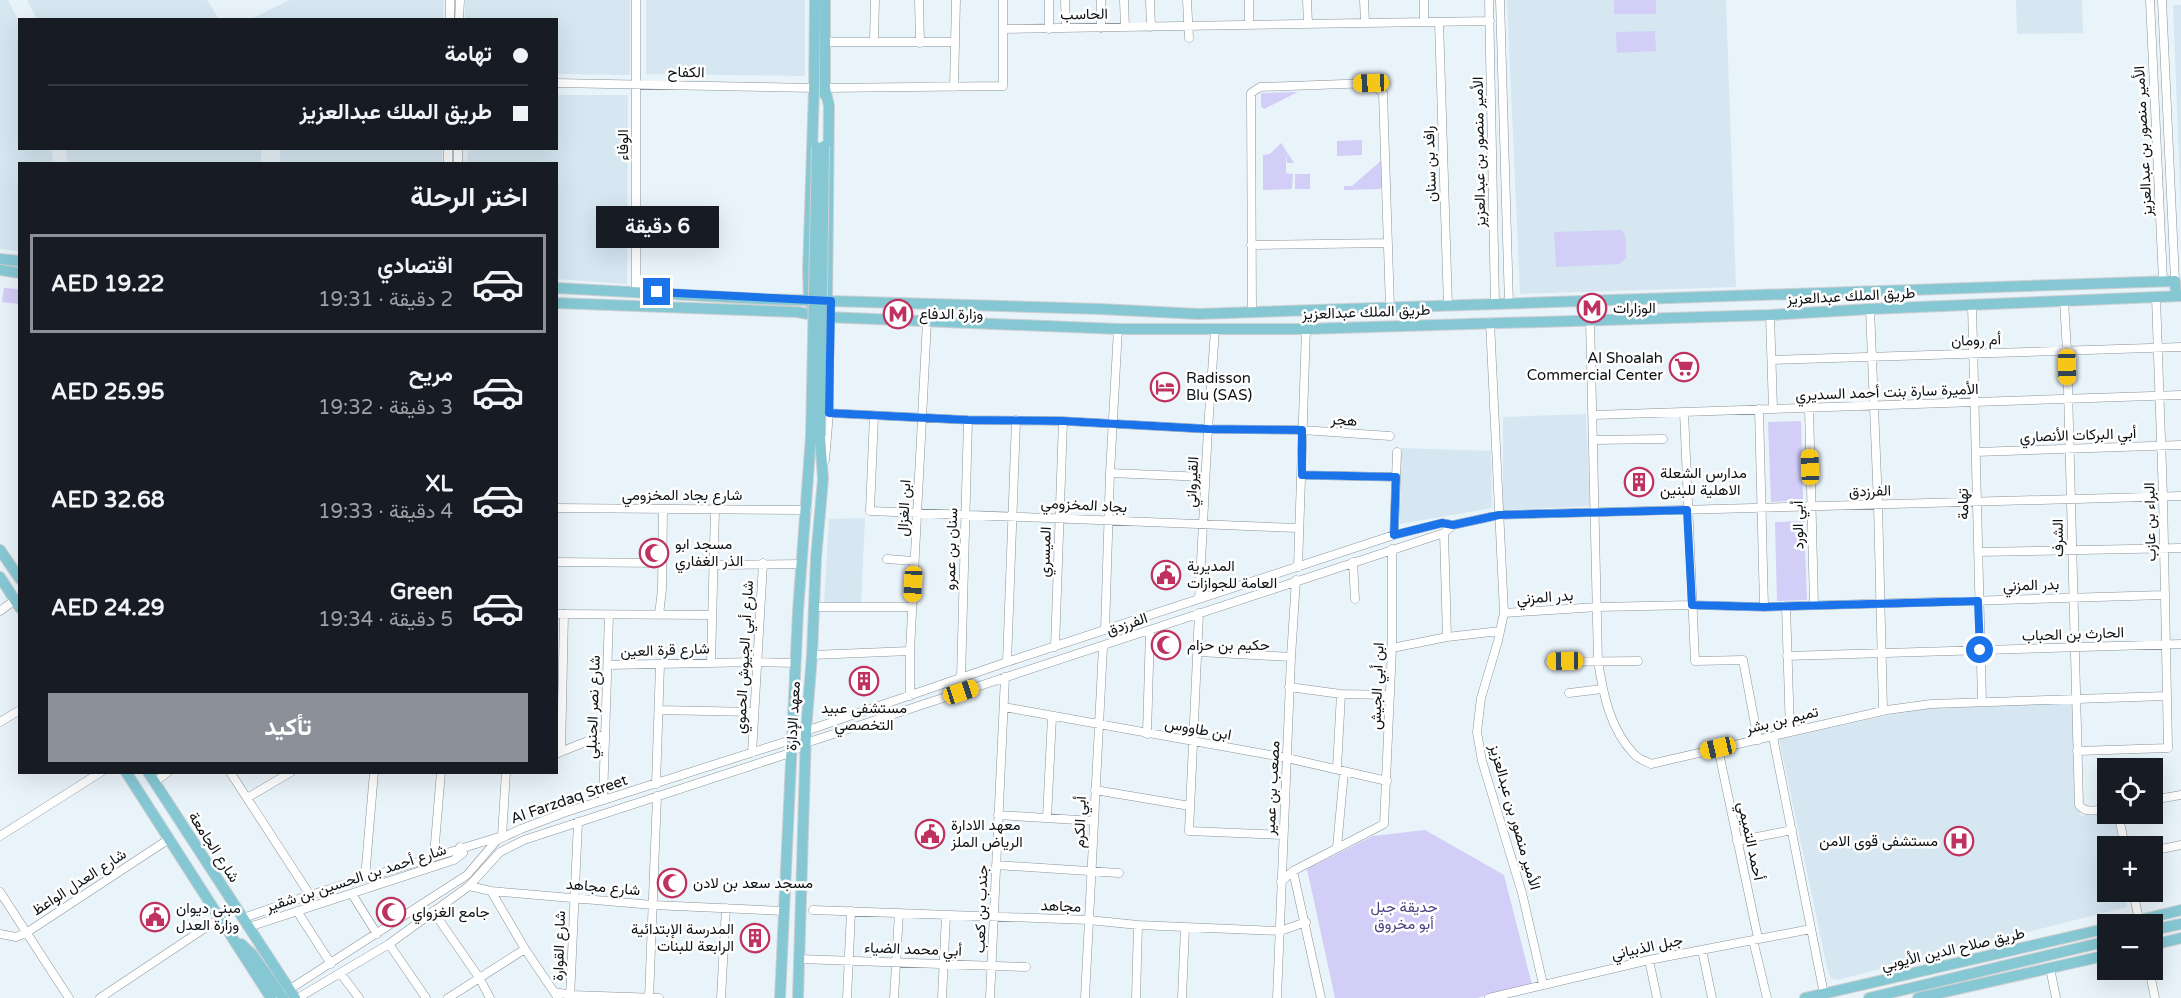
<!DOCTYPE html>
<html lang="ar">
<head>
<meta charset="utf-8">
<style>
  :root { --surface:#171b24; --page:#20242c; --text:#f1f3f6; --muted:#9ea1a6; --line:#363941; --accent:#8c9099 }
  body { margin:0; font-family:"Varela Round",Vazirmatn,sans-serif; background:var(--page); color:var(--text); direction:rtl; height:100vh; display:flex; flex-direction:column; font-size:22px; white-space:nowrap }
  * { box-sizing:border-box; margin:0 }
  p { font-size:20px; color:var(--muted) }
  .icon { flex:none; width:33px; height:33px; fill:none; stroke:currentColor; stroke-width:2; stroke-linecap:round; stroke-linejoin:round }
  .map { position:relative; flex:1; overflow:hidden; direction:ltr }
  .details { position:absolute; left:18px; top:162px; width:540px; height:612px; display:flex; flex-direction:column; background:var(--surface); border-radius:0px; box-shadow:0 6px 24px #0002; direction:rtl }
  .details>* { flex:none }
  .banner { position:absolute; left:18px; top:18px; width:540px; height:132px; border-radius:0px; box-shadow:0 6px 24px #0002; direction:rtl; display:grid; align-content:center; height:132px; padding:0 30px; background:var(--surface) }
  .tools { position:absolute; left:2097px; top:758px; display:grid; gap:12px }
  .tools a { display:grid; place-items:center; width:66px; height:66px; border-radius:0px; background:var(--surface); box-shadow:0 6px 24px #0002; font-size:30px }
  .end { position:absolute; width:27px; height:27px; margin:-14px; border:8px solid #1a73e8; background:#fff; box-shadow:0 0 0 3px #fff }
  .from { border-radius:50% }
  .bubble { position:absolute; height:42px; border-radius:0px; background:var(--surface); box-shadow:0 6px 24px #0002; font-size:20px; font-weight:700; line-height:42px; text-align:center; direction:rtl }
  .car { position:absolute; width:18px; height:36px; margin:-18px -9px; border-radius:8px; box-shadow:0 0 4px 2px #0007; background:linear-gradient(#f5c518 24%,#345 0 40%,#f5c518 0 76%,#345 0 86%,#f5c518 0) }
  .banner b { display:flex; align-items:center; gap:21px; height:57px; font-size:22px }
  .banner b+b { border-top:2px solid var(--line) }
  .banner i { width:15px; height:15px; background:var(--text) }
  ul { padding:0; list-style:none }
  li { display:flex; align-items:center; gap:18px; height:99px; margin:0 12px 9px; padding:0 18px; border:3px solid transparent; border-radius:0px }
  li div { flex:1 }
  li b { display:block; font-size:22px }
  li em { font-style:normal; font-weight:700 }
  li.active { border-color:var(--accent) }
  li>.icon { width:54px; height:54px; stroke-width:1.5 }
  h2 { padding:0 30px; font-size:27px; line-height:72px }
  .primary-button { display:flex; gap:12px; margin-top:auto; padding:12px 30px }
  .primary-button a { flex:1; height:69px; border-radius:0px; background:var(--accent); color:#fff; font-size:24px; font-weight:700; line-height:69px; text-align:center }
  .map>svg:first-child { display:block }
  .built { fill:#d6e7f2 }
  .green { fill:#d2cef7 }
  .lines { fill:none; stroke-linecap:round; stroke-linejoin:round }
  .minor-casing { stroke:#8b949b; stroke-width:9 }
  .major-casing { stroke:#cfcfd0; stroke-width:12 }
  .minor { stroke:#fff; stroke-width:8 }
  .major { stroke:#85c8d4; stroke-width:10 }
  .major-bridge-casing { stroke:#cfcfd0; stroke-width:12; stroke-linecap:butt }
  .major-bridge { stroke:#85c8d4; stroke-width:10 }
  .route { stroke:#1a73e8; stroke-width:8 }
  .labels { text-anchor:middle; stroke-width:5; stroke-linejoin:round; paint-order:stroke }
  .street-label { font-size:15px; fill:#0e1113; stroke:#fefefe }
  .poi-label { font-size:15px; fill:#0e1113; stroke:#fefefe; text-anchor:start }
  .park-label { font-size:15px; fill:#4c4081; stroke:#fefefe }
</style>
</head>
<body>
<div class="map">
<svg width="2181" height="998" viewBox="0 0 2181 998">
  <rect width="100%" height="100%" fill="#e9f3fa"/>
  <path class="built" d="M0,0H8L19,22L20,148L52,149L53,163L20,164L19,251L0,249Z
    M27,0H207L219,19H37Z
    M289,0H444L443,19H251Z
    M465,0H630V75L557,74L556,20L465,19Z
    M646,0H805V76L646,74Z
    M1507,0H1726L1736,287L1520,294Z
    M2016,0H2082L2083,33L2017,34Z
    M2173,5H2181V212Z
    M557,95H628L627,284L557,279L556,164L467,163L468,149L556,148Z
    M66,149H261V163H68Z
    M280,149H442V163H280Z
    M1586,414L1590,506L1503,510V417Z
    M1401,448L1491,451L1492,508L1400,524Z
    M865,518L861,605L824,604L829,519Z
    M2071,702L2074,707L2076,805L2081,816L2105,813L2110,814L2114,818L2120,846H2108V891H2127V907L1837,980L1831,978L1828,972L1779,739L1931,706Z"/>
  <path class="green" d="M1614,0H1656V14H1614Z
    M1655,31L1656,51L1617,53L1616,32Z
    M1298,92L1264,109L1261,106V93Z
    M1362,140V155L1337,156V141Z
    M1281,143L1294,163H1287L1286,154V173L1293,174L1292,189L1263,190V155L1270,154Z
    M1382,160L1383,186L1380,189L1344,190V186H1352Z
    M1295,174H1310V189H1295Z
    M1622,230L1626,239V258L1619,264L1556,267L1554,232Z
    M4,288L19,289V304L2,302Z
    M1801,421L1803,500L1771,502L1768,422Z
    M1804,521L1807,600L1777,601L1775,522Z
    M1425,830L1504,875L1532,985L1476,998H1335L1307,869L1373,836Z"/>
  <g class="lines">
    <g class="minor-casing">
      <path id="minor" d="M636,0V291
        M919,0L920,43
        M1065,0L1066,28
        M1101,0V28
        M1124,0L1125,27
        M1150,0L1151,27
        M1187,0L1189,38
        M1249,0V25
        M1307,0L1308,24
        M1364,0L1365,23
        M1424,0V22
        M1489,0L1495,304
        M1500,0L1509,304
        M2150,0L2163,281
        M2162,0L2175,281
        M450,20V0
        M459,20L460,0
        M1439,22L1448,306
        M1003,29L1490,21
        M1049,29V0
        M874,41L875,0
        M825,42H955
        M556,83L815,88
        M954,87L956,0
        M825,88L1003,86V0
        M448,164V148
        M458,164V148
        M1251,245L1388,243
        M2064,301L2067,351L2079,805C2086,814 2097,810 2108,808
        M1972,305L1982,702
        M1870,309L1878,504L1883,710
        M1252,313L1251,93L1260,87L1371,83L1383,93L1390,308
        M1770,315L1773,409
        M1590,320L1598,661C1603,694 1610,729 1634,754C1638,759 1646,761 1651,764L1887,710L1931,704L2166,696
        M1490,322L1504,613L1498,641L1481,698L1477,732L1482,761L1522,893L1543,984
        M1772,360L2181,347
        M1809,408L1814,605
        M1759,409L1764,607
        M1684,412L1695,661L1743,660L1758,740
        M829,413L968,420L1063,421L1208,429L1302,430L1390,436
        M874,415L870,511L1298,528
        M1594,415L2181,395
        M1594,440L1663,439
        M1976,452L2181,445
        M825,460L829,413L830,313
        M1110,473L1205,477
        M1302,475L1396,477
        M556,508L807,510
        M1444,533L1447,637
        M1394,535L1397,452
        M1978,552L2181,548
        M887,559L914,561
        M556,562L662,563
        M1353,562L1355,599
        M714,565L802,564
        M1298,567L1306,329
        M1199,599L1208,429L1215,330
        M1786,606L1790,732
        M814,607H912
        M0,611L15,600
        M1199,613L1189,831L1283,835
        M1504,613L1598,607L1692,605L1764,607L2164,595
        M556,614L712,615
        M659,615L662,589L663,509
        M1105,630L1110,473L1118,329
        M1055,647L1063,421
        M1392,648L1447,637L1500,631
        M1199,652L1291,657
        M812,655L910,651
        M1787,656L2181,644
        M711,662L715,509
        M1007,662L1016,420
        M1549,662L1638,661
        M608,665L757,662L796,663
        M961,678L968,420
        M1289,687L1341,694L1390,695
        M1569,693L1602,689
        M910,696V651L927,321
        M1004,707L1287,758L1387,781
        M659,710L754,712
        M0,722L20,710
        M1147,734L1150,630
        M1773,737L1824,994
        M1718,748L1758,938
        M2077,751L2168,748L2163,497L2156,297
        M561,752L564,614
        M558,753L605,734
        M752,753L763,563
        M1337,768L1341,694
        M230,772L310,895
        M155,782L168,772
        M656,784L660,665
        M1095,790L1190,806
        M247,798L291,772
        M603,800L609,615
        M2152,800L2181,795
        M2118,813L2125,846
        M998,815L1094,821
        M1047,817L1052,717
        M0,836L101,772
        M502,836L506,772
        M1737,841L1792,830
        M1337,847L1344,772
        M2152,851L2181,845
        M434,855L441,772
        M996,865L1119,873
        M1293,871L1384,824L1392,648V549
        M365,878L374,772
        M1281,882L1293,871L1321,998
        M469,886L491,891L525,949L558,998
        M491,891L653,905L784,911
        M2133,891L2139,920
        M0,892L69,998
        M352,894L377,934
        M813,910L1089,920L1138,925L1280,931L1306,922
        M297,911L331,964
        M433,911L480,979L490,998
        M243,918L310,895L499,837
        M249,927L454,860L463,853L460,847
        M0,934L16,937L26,933L169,839
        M1753,940L1767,998
        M389,944L426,998
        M1702,950L1712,998
        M799,959L1026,967
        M1649,960L1657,998
        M2050,968L2056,998
        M2149,969L2155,998
        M341,974L359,998
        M555,992L571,995L659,998
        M100,998L220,918
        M276,998L467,875L497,840L521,829L566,812L791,740L806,731L1007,662L1394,535L1442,523L1453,525L1499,515L2181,496
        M298,998L389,944L469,886L500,852L524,840L790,753L806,743L1444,533L1453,525
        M448,998L525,949
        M570,998L578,822
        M649,998L657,796
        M721,998L726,908
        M847,998L851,911
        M894,998L899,913
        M942,998L946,915
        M990,998L1005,677
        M1085,998L1103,647
        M1136,998L1138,925
        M1182,998L1185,928
        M1277,998L1291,657L1296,580
        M1489,998L1649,960L1811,929"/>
    </g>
    <g class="major-casing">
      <path id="major" d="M825,88L829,106L827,308
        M825,95V0
        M814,96L815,0
        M0,259L20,261
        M0,270L20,273
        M556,288L762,299L1100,309L1198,314L2175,281L2176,296
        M809,302L808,271L814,90
        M556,303L797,312L826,317L1118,329H1306L1770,315L1870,309L2181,296
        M0,550L20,579
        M0,577L20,608
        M126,772L271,998
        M148,772L295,998
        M2123,924L2181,910
        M2152,930L2181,924
        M241,944L253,955L283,998
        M2152,945L2181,938
        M780,998L798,611L811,436
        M798,998L806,731L812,655L816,558L823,479L820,436
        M1805,998L2108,928
        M1869,998L2108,941
        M1918,998L2108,955"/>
    </g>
    <use href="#minor" class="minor"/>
    <use href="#major" class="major"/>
    <g class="major-bridge-casing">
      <path id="major-bridge" d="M811,436L817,147
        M820,436L824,146"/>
    </g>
    <use href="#major-bridge" class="major-bridge"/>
  </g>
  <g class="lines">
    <path class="route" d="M657,292L831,301L829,413L968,420L1063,421L1208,429L1302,430V475L1396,477L1394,535L1442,523L1453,525L1499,515L1687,510L1692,605L1764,607L1978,601L1980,650"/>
  </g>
  <defs>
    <g id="metro-ring" transform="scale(1.5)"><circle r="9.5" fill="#fefefe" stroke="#bf315f" stroke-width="1.5"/><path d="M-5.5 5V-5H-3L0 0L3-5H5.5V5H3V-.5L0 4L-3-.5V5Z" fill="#bf315f"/></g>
    <g id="supermarket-ring" transform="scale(1.5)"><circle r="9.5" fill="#fefefe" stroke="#bf315f" stroke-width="1.5"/><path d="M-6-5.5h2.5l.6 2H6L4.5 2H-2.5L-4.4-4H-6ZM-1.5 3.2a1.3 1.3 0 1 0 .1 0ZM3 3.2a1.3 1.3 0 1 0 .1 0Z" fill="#bf315f"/></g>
    <g id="hotel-ring" transform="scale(1.5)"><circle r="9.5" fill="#fefefe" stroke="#bf315f" stroke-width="1.5"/><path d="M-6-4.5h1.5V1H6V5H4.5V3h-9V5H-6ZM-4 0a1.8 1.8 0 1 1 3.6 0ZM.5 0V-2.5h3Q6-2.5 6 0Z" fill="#bf315f"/></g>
    <g id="building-ring" transform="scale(1.5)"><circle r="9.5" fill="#fefefe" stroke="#bf315f" stroke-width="1.5"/><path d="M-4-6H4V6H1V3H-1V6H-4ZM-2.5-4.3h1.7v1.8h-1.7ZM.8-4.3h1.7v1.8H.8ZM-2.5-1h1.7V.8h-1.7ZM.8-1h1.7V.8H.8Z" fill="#bf315f"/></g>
    <g id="mosque-ring" transform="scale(1.5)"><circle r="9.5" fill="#fefefe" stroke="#bf315f" stroke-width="1.5"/><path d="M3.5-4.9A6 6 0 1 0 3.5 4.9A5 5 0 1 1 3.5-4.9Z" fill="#bf315f"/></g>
    <g id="civic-ring" transform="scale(1.5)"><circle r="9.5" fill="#fefefe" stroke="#bf315f" stroke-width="1.5"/><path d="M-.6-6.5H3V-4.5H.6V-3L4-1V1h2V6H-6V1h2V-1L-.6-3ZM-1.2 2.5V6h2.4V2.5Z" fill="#bf315f"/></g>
    <g id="hospital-ring" transform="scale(1.5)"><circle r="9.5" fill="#fefefe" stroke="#bf315f" stroke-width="1.5"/><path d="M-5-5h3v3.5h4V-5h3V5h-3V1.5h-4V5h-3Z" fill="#bf315f"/></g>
  </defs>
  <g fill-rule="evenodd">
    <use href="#metro-ring" x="1592" y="308"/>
    <use href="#metro-ring" x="898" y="314"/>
    <use href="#supermarket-ring" x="1684" y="367"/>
    <use href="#hotel-ring" x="1165" y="387"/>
    <use href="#building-ring" x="1639" y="482"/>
    <use href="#mosque-ring" x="654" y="553"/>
    <use href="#civic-ring" x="1166" y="575"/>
    <use href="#mosque-ring" x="1166" y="645"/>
    <use href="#building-ring" x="864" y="681"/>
    <use href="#civic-ring" x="930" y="834"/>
    <use href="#hospital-ring" x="1959" y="841"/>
    <use href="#mosque-ring" x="672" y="883"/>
    <use href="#mosque-ring" x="391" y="912"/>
    <use href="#civic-ring" x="155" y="917"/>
    <use href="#building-ring" x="755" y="938"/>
  </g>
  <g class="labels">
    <g class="street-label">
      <text transform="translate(1084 14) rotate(-1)" y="5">الحاسب</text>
      <text transform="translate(686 72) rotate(1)" y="5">الكفاح</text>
      <text transform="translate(2143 141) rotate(-93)" y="5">الأمير منصور بن عبدالعزيز</text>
      <text transform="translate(623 145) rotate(-90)" y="5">الوفاء</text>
      <text transform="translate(1479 152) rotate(-91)" y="5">الأمير منصور بن عبدالعزيز</text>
      <text transform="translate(1430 164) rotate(-92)" y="5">رافد بن سنان</text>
      <text transform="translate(1851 296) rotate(-3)" y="5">طريق الملك عبدالعزيز</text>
      <text transform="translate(1366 312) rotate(-2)" y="5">طريق الملك عبدالعزيز</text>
      <text transform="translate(1976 340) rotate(-2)" y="5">أم رومان</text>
      <text transform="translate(1887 392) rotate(-2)" y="5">الأميرة سارة بنت أحمد السديري</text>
      <text transform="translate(1344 420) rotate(4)" y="5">هجر</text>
      <text transform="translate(2078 435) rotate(-2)" y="5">أبي البركات الأنصاري</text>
      <text transform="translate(1192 482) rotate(-87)" y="5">القيرواني</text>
      <text transform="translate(1870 491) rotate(-2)" y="5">الفرزدق</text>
      <text x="682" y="500">شارع بجاد المخزومي</text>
      <text transform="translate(1963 504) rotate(-91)" y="5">تهامة</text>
      <text transform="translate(1084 505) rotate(3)" y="5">بجاد المخزومي</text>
      <text transform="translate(904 508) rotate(-87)" y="5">ابن الغزال</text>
      <text transform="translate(2150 522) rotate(-91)" y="5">البراء بن عازب</text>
      <text transform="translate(1798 525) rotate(-91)" y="5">أبي الورد</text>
      <text transform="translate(2058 538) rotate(-91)" y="5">الشرف</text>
      <text transform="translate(951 549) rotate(-88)" y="5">سنان بن عمرو</text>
      <text transform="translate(1045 552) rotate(-88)" y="5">الميسري</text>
      <text transform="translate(2031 585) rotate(-2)" y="5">بدر المزني</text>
      <text transform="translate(1545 597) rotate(-4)" y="5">بدر المزني</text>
      <text transform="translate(1127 624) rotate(-19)" y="5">الفرزدق</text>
      <text transform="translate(2073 634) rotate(-2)" y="5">الحارث بن الحباب</text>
      <text transform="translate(665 650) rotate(-2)" y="5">شارع قرة العين</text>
      <text transform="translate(744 657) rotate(-87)" y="5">شارع أبي الجيوش الحموي</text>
      <text transform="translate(1377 686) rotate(-88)" y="5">ابن أبي الجيش</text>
      <text transform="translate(593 707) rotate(-88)" y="5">شارع نصر الحنبلي</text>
      <text transform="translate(793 716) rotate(-87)" y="5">معهد الإدارة</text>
      <text transform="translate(1782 720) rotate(-14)" y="5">تميم بن بشر</text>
      <text transform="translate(1198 729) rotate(10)" y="5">ابن طاووس</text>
      <text transform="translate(1272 788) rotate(-87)" y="5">مصعب بن عمير</text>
      <text transform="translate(569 799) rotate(-19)" y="5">Al Farzdaq Street</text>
      <text transform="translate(1515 817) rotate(74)" y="5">الأمير منصور بن عبدالعزيز</text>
      <text transform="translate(1080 822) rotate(-88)" y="5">أبي الكرم</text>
      <text transform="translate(1751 841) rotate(78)" y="5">أحمد التميمي</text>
      <text transform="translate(214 847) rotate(57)" y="5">شارع الجامعة</text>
      <text transform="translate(356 878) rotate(-18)" y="5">شارع أحمد بن الحسين بن شقير</text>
      <text transform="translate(79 882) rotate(-33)" y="5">شارع العدل الواعظ</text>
      <text transform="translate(603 887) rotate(5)" y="5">شارع مجاهد</text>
      <text transform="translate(1061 906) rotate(2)" y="5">مجاهد</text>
      <text transform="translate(981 909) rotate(-88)" y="5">جندب بن كعب</text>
      <text transform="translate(559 946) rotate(-88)" y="5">شارع القوارة</text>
      <text transform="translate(1647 947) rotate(-12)" y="5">جبل الذبياني</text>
      <text transform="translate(913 949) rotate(2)" y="5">أبي محمد الضياء</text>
      <text transform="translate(1953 949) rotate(-13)" y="5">طريق صلاح الدين الأيوبي</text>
    </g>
    <g class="poi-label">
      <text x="1613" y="313">الوزارات</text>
      <text x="919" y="319">وزارة الدفاع</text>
      <text x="1663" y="363" text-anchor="end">Al Shoalah<tspan x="1663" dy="17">Commercial Center</tspan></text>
      <text x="1186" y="383">Radisson<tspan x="1186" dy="17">Blu (SAS)</tspan></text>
      <text x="1660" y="478">مدارس الشعلة<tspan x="1660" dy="17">الاهلية للبنين</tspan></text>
      <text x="675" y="549">مسجد ابو<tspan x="675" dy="17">الذر الغفاري</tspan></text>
      <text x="1187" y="571">المديرية<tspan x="1187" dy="17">العامة للجوازات</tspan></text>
      <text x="1187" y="650">حكيم بن حزام</text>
      <text x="864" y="713" text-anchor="middle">مستشفى عبيد<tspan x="864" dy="17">التخصصي</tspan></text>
      <text x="951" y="830">معهد الادارة<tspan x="951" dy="17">الرياض الملز</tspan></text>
      <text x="1938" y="846" text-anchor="end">مستشفى قوى الامن</text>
      <text x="693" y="888">مسجد سعد بن لادن</text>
      <text x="176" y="913">مبنى ديوان<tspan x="176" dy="17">وزارة العدل</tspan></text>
      <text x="412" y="917">جامع الغزواي</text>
      <text x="734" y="934" text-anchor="end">المدرسة الإبتدائية<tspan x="734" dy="17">الرابعة للبنات</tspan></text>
    </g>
    <g class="park-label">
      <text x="1404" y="912">حديقة جبل<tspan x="1404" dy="17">أبو مخروق</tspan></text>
    </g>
  </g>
</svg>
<div class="tools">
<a><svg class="icon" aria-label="locate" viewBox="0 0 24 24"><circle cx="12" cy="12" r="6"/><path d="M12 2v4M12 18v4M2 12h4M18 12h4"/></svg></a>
<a>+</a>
<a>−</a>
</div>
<i class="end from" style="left:1980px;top:650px"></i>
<i class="end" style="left:657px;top:292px"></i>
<div class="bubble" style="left:596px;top:206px;width:123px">6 دقيقة</div>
<i class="car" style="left:1371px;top:83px;rotate:268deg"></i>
<i class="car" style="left:2067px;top:367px;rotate:179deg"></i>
<i class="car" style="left:1810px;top:467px;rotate:358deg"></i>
<i class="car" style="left:913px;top:584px;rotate:183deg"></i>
<i class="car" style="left:1565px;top:661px;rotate:269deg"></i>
<i class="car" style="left:961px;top:692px;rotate:72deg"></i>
<i class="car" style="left:1718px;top:748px;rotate:257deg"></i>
<div class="banner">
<b><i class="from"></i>تهامة</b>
<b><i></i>طريق الملك عبدالعزيز</b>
</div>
<section class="details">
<h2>اختر الرحلة</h2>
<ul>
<li class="active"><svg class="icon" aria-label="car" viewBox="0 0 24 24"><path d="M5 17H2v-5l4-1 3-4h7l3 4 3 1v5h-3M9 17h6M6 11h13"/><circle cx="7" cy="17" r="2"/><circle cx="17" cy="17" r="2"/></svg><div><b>اقتصادي</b><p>2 دقيقة · 19:31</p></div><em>AED 19.22</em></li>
<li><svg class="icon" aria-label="car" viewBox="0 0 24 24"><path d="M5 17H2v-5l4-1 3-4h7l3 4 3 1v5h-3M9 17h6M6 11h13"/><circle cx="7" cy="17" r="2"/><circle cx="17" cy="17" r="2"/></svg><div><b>مريح</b><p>3 دقيقة · 19:32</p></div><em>AED 25.95</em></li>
<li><svg class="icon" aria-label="car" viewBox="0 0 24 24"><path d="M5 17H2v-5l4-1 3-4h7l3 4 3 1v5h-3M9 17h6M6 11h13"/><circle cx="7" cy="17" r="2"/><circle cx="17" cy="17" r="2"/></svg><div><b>XL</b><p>4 دقيقة · 19:33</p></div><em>AED 32.68</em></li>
<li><svg class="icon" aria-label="car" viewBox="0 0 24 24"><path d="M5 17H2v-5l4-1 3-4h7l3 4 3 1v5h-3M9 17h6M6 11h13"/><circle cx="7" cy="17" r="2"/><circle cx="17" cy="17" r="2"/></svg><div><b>Green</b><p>5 دقيقة · 19:34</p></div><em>AED 24.29</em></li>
</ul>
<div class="primary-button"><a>تأكيد</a></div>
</section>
</div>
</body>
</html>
